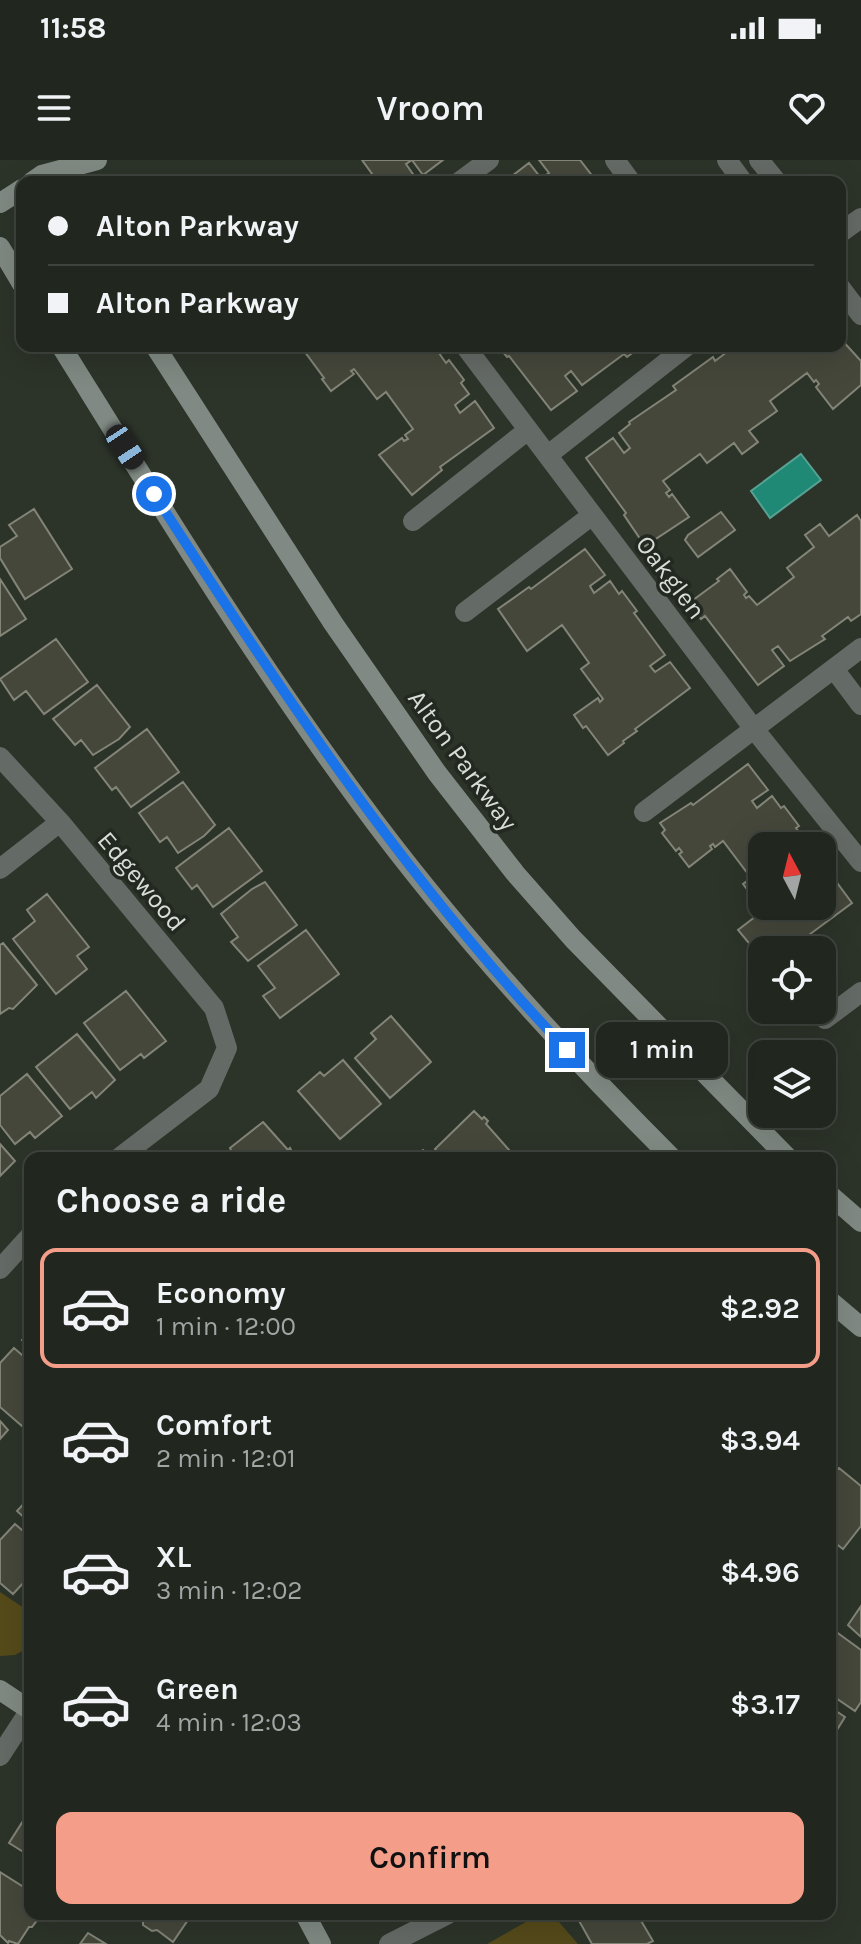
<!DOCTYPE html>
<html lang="en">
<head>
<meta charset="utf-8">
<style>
  :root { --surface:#21261f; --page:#2d322c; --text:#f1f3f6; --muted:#a2a5a4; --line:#3e433d; --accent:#f49e89 }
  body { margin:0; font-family:Karla,sans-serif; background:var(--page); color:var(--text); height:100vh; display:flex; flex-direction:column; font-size:30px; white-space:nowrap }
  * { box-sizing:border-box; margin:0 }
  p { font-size:26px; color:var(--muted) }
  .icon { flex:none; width:44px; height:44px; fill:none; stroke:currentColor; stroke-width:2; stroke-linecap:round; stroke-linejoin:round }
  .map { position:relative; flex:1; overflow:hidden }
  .side { position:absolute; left:24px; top:992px; width:812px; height:768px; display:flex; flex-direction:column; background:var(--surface); border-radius:16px; box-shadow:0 8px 32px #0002,0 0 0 2px var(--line) }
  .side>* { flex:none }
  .banner { position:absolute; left:16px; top:16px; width:830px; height:176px; border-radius:16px; box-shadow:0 8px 32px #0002,0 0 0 2px var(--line); display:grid; align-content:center; height:176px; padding:0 32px; background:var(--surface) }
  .needle { width:52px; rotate:353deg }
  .fabs { position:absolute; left:748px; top:672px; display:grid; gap:16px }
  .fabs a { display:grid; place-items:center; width:88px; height:88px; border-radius:16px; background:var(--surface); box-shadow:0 8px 32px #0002,0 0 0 2px var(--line); font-size:40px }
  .end { position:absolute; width:36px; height:36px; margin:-18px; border:10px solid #1a73e8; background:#fff; box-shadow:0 0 0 4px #fff }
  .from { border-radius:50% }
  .bubble { position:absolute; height:56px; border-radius:16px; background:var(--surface); box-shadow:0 8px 32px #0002,0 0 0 2px var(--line); font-size:26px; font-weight:600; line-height:56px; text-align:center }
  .car { position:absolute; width:24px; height:48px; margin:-24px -12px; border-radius:10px; box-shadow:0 0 6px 2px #0007; background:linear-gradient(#222 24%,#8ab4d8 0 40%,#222 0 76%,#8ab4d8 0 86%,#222 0) }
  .banner b { display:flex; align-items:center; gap:28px; height:76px; font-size:30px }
  .banner b+b { border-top:2px solid var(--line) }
  .banner i { width:20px; height:20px; background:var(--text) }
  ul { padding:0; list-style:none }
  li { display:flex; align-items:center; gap:24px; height:120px; margin:0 16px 12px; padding:0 16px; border:4px solid transparent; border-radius:16px }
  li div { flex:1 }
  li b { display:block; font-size:30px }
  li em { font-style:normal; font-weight:600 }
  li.active { border-color:var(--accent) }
  li>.icon { width:72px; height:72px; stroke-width:1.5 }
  h2 { padding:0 32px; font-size:36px; line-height:96px }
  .primary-button { display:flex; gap:16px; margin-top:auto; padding:16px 32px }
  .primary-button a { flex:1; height:92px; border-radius:16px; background:var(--accent); color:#111; font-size:32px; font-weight:600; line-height:92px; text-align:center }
  .status { display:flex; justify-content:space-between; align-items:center; height:56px; padding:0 40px; background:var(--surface); direction:ltr }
  .status svg { height:22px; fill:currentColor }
  header { display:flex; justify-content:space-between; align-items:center; height:104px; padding:0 32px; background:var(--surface); font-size:36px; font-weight:600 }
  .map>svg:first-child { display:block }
  .green { fill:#554a1a }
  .water { fill:#1f8976; stroke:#57a293; stroke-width:2 }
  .building { fill:#45473b; stroke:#828577; stroke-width:2 }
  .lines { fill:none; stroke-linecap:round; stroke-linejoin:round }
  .street { stroke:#646a66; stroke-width:20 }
  .secondary { stroke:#808983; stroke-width:20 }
  .route { stroke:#1a73e8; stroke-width:10 }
  .labels { text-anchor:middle; stroke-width:7; stroke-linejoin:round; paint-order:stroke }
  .street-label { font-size:26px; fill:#d9ddd7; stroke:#222920 }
</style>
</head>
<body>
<div class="status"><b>11:58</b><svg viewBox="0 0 49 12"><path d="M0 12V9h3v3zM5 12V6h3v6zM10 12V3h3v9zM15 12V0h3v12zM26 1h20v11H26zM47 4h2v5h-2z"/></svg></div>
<header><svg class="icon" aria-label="menu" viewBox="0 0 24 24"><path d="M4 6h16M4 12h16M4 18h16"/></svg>Vroom<svg class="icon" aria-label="heart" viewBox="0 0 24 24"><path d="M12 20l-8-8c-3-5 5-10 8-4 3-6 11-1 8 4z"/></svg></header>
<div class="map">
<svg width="861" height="1784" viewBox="0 0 861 1784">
  <rect width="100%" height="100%" fill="#2c3329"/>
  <path class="green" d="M0,1432L30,1452V1487L15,1495L0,1496Z
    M540,1754H552L578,1784H487Z"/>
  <path class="water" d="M801,294L821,320L770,358L751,331Z"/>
  <path class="building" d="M362,0H412L406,4L417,20L414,22H378Z
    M412,0H443L423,15Z
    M539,0H580L597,22H504L529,3L541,18L549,13Z
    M840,178L861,201V225L833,249L816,227L819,224L816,220L814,222L807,213L770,241L777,251L749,271L758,282L742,294L734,283L707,303L700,294L663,321L670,330L666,333L669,337L672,334L689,357L645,386L624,355L626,353L586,298L613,278L624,293L630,288L619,273L630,264L629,262L676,230L673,226L713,197L715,201L735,186H840Z
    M304,186H434L446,203L449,200L464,220L461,223L469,234L455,245L460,253L475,241L494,268L440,307L442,310L412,335L379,295L402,278L404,281L408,279L405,275L413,269L386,232L377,239L354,209L351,211L354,214L331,231L322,219L324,218L302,188Z
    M498,186H642L627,197L624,194L582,225L571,211L565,216L577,231L551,250L509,196L507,197Z
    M34,349L72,409L25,439L0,398V387L17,376L9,365Z
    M721,352L735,370L698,397L685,380L688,375Z
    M857,355L861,361V454L851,461L848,457L822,476L825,479L790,501L778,486L772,490L784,506L758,525L705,456L701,459L689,443L719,421L717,419L730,409L747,432L744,435L746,438L749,436L757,445L794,417L787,408L814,387L805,375L820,364L829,376Z
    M585,389L605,415L590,426L594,433L610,421L619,434L622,431L637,451L634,453L665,495L650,506L655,512L670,502L690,528L635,569L637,571L623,581L624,583L608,595L586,566L583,568L574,555L598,538L600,542L603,539L581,509L589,503L562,465L527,491L498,449L529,427L531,429Z
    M0,419L26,459L0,476Z
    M56,479L88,522L44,554L26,531L14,540L0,519Z
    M97,525L130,567L119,579L93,595L81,580L75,585L53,559Z
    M147,569L179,612L131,647L116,627L112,630L95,608Z
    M748,604L768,630L752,641L757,648L772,636L781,648L784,646L799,666L796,668L810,686H762V746H822V724L832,716L852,743L798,783L800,785L793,790H762V799L738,770L760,753L763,756L766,754L743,724L751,718L723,681L715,687L713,684L710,686L712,689L689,707L679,694L682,692L679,688L676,691L662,673L665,670L660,663L691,643L693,645Z
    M183,622L215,665L204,676L178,693L167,677L160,682L139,653Z
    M229,668L262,711L213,747L197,725L192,729L176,708Z
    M265,722L297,765L248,801L231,782L238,777L221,754L252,729Z
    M47,734L89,787L77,796L87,809L56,834L13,779L35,761L27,750Z
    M306,770L339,814L280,858L263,836L275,828L258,806Z
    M3,783L37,825L13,849L9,848L0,854V785Z
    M126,831L166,881L144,898L141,894L120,910L84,863Z
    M391,856L431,902L390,938L355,898L376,879L371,873Z
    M77,874L115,920L96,938L92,932L70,949L36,907Z
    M343,900L381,944L340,979L298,931L320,912L324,916Z
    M27,914L62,956L35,978L30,972L15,984L0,965V936Z
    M474,951L482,959L484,957L488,961L486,964L510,991L503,998H444L435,989Z
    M263,962L288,990L290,988L295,998H223L231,990L230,988Z
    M0,984L15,1001L0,1016Z
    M423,990L433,998H410L415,993L417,995Z
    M30,1172V1188L22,1180Z
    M14,1188L30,1202V1257L22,1266L0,1247V1203Z
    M0,1261L8,1270L0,1279Z
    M839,1308L861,1326V1366L843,1389L830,1379V1316Z
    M30,1337V1363L17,1351Z
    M15,1364L30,1377V1424L26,1420L13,1434L0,1423V1380Z
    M861,1446V1477L848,1465Z
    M835,1471L861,1490V1542L855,1551L830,1534V1478Z
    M830,1547L845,1557L830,1581Z
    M30,1650V1696L9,1683Z
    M0,1712L30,1731V1754H37L38,1759L32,1767H29L18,1784L9,1781L8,1783L0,1775Z
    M132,1754H192L173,1782L157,1770L152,1771L143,1765V1761Z
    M588,1754H637L653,1781L647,1784H592L578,1759Z
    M88,1773L106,1784H80Z"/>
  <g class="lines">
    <path class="street" d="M615,0L631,22
      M727,0L743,22
      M759,0L777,22
      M459,22L489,0
      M840,73L861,58
      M840,127L861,155
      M465,186L754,569L861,702
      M548,295L687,186
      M413,361L528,270
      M465,452L591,356
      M834,509L861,545
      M0,597L60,662L214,848L227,888L209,929L119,998
      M644,652L861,488
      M0,709L60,662
      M825,859L861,832
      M0,1109L30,1076
      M0,1596L30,1550
      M389,1784L448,1754"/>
    <path class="secondary" d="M32,22L42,15L97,0
      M0,43L22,29
      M0,87L22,124
      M61,186C157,340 252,496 360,642C454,770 560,886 672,998
      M155,186L333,463L437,613L515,713L573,779L788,998
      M830,1035L861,1062
      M830,1141L861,1167
      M0,1530L30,1550
      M305,1754L321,1784"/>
  </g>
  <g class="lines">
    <path class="route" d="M154,334C279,529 407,722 567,890"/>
  </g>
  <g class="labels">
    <g class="street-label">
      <text transform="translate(671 417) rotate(53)" y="9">Oakglen</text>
      <text transform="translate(463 600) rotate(54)" y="9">Alton Parkway</text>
      <text transform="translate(142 721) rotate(50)" y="9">Edgewood</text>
    </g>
  </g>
</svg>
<div class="fabs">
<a><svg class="needle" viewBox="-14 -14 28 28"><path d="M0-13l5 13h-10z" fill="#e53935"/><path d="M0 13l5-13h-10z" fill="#a2a5a4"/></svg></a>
<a><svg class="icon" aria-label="locate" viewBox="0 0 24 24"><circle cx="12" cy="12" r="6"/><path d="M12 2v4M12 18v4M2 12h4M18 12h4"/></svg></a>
<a><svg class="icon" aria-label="layers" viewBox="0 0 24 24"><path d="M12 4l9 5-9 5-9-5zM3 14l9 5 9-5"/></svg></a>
</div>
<i class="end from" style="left:154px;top:334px"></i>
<i class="end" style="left:567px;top:890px"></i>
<div class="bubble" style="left:596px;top:862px;width:132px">1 min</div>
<i class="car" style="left:125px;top:287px;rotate:147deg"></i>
<div class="banner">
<b><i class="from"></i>Alton Parkway</b>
<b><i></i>Alton Parkway</b>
</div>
<section class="side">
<h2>Choose a ride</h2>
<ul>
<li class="active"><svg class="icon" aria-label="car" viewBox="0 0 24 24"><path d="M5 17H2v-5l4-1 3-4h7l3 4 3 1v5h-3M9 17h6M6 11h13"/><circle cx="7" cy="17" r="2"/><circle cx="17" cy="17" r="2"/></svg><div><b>Economy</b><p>1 min · 12:00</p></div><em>$2.92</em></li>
<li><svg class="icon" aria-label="car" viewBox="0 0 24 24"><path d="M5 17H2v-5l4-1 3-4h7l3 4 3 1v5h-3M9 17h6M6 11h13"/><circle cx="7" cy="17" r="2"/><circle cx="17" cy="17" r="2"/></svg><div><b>Comfort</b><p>2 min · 12:01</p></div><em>$3.94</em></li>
<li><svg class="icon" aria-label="car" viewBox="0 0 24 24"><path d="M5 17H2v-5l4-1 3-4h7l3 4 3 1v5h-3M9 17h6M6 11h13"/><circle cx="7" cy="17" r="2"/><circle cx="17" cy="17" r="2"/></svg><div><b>XL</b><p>3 min · 12:02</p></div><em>$4.96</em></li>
<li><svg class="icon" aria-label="car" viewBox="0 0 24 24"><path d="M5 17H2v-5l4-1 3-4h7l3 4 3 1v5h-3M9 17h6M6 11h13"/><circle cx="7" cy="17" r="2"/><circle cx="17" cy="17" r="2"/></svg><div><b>Green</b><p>4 min · 12:03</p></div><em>$3.17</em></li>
</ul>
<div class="primary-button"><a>Confirm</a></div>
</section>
</div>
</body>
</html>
